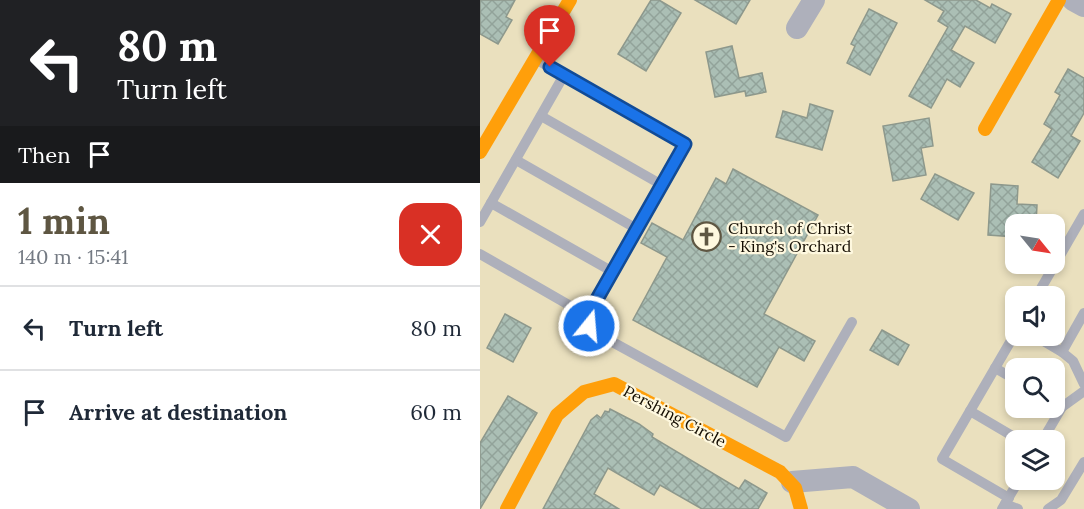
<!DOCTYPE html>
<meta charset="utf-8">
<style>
body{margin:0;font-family:Lora,serif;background:#f2f2f3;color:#1f2937;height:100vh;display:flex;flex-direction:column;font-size:22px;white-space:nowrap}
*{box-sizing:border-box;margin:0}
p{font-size:20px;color:#747a83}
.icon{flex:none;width:33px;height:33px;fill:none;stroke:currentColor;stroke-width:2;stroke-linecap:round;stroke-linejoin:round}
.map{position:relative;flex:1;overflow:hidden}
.details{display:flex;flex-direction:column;background:#fff;width:480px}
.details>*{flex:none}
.banner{background:#202124;color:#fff;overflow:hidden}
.needle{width:39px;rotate:120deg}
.fabs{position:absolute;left:525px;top:214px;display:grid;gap:12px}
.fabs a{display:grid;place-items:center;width:60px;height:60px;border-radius:12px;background:#fff;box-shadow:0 3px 9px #0003;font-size:30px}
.pin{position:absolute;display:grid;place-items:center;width:51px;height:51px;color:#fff;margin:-62px -26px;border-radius:50% 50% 50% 0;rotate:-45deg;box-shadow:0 0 6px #0007}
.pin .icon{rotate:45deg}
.me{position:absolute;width:66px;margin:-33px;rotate:17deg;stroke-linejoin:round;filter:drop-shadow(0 0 4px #0008)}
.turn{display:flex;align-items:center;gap:21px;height:126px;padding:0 18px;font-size:27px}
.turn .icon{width:78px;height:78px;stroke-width:2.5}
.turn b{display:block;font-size:42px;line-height:51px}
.then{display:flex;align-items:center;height:57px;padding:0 18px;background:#0003;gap:12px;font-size:22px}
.round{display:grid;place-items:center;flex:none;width:63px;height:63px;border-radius:18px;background:#f2f2f3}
.overview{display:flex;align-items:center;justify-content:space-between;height:102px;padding:0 18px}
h1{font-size:36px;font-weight:800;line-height:45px;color:#5e5642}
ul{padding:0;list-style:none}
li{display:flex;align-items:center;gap:18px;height:84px;padding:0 18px;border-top:2px solid #e0e1e3}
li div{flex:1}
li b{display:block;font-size:22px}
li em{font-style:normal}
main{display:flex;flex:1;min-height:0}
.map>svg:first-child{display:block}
.building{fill:url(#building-cross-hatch);stroke:#8d988c;stroke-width:1.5}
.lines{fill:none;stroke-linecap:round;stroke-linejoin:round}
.lane{stroke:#aeb0bb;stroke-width:10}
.street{stroke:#aeb0bb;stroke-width:22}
.slow{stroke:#ff9f0a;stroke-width:14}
.route-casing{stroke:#114b97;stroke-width:15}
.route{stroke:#1a73e8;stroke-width:10}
.labels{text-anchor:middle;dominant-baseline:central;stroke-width:4.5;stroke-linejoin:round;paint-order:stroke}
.poi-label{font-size:16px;fill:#130c00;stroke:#fef8df;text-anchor:start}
.street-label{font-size:16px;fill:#130c00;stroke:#fef8df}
</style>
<main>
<section class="details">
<div class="banner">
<div class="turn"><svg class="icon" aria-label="left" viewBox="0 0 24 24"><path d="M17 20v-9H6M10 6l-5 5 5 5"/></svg><div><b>80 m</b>Turn left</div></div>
<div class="then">Then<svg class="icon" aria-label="arrive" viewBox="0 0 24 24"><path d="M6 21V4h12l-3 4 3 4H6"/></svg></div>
</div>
<div class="overview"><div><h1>1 min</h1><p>140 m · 15:41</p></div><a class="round" style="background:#d93025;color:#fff"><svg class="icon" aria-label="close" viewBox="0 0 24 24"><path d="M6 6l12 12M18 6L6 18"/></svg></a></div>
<ul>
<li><svg class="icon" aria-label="left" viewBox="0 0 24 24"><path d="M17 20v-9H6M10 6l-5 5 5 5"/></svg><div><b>Turn left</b></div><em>80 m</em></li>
<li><svg class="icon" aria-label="arrive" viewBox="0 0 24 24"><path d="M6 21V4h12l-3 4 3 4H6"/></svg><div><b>Arrive at destination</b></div><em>60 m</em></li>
</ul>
</section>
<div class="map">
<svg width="604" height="509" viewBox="0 0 604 509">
<defs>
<pattern id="building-cross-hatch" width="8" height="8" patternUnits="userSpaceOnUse" patternTransform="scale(1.5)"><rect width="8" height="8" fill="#abbfb5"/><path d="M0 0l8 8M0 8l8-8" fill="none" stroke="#92a39a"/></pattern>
</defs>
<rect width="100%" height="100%" fill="#eae0be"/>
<!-- building -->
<g class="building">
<polygon points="0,0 35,0 26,17 32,20 18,44 0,34"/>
<polygon points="171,0 179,0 201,13 166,71 138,54"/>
<polygon points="215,0 270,0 256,24"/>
<polygon points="445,0 496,0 510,8 512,4 531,14 515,43 485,26 471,50 494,63 480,87 467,79 451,108 429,96 468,27 458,21 464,11"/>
<polygon points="389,9 417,23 390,75 367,63 375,46 371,44"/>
<polygon points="252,46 259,78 282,73 286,92 266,96 265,91 235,97 226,52"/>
<polygon points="588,69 604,78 604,113 591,136 600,141 578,178 552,162 572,129 564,124 580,95 575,92"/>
<polygon points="330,104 353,111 342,150 296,137 303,111 327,118"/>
<polygon points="449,118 453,146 441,148 446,175 413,181 403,126"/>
<polygon points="253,169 338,215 284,314 335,341 324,361 299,347 277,387 153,320 187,257 161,243 172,223 203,240 236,178 246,184"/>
<polygon points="455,174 494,193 478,220 441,199"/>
<polygon points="511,184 538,186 537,204 557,205 556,225 536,225 536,237 508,235"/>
<polygon points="25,314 51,328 33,362 7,348"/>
<polygon points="402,330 429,345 418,365 390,350"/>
<polygon points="28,396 57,413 0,509 0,443"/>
<polygon points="130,409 159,424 173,434 172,437 259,489 265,480 287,493 278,509 222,509 180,485 174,495 128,468 114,494 139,509 63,509 111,420 117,415 121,418 125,411 129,412"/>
</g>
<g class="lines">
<!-- lane -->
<g class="lane">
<polyline points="61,116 182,185"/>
<polyline points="36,160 157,229"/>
<polyline points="11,203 133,272"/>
<polyline points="0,222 84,75"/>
<polyline points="0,254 108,316 205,144 57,60"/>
<polyline points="556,297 604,214"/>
<polyline points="108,316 109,326 116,333 306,437 372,322"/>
<polyline points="555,336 582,352 604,313"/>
<polyline points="582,352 593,361 604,384"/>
<polyline points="515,368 536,380"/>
<polyline points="582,407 604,391"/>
<polyline points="490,411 541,441"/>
<polyline points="562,441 582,407 574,402"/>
<polyline points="529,498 462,459 536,332"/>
<polyline points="525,504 538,509"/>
<polyline points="522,509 539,480"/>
<polyline points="568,509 581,500 604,462"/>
</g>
<!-- street -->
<g class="street">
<polyline points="593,0 604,6"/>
<polyline points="317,28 334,0"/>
<polyline points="312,482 373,477 429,509"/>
</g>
<!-- slow -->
<g class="slow">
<polyline points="505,129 579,0"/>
<polyline points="0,152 90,0"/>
<polyline points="27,509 77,415 104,392 134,384 300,472 315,488 321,509"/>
</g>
</g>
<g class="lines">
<defs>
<polyline id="route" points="70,67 205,144 108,315 109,326"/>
</defs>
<!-- route casing -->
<use href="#route" class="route-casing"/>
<!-- route -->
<use href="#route" class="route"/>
</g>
<!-- icons -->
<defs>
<symbol id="church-ring" viewBox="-11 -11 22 22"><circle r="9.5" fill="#fef8df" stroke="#5e5642" stroke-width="1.5"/><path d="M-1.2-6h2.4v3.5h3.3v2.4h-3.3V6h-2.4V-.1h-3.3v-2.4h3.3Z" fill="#5e5642"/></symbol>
</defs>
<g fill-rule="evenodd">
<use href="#church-ring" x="210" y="220" width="33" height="33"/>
</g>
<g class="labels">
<!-- poi labels -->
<g class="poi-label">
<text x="248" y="228">Church of Christ<tspan x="248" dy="18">- King's Orchard</tspan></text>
</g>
<!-- street labels -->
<g class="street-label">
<text transform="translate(195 416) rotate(28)">Pershing Circle</text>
</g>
</g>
</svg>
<div class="fabs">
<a><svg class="needle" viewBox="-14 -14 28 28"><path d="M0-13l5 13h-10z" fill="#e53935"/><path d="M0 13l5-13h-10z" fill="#747a83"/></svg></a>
<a><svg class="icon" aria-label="sound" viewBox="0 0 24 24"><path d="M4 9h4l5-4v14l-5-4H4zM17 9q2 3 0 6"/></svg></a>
<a><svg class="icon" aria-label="search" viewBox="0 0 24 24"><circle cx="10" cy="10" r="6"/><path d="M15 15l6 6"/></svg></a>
<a><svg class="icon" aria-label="layers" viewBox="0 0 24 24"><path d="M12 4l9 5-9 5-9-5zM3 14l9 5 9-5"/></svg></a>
</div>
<div class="pin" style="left:70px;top:67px;background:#d93025"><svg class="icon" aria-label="arrive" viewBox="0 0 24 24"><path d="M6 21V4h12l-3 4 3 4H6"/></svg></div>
<svg class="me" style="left:109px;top:326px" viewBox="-20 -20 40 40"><circle r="17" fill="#1a73e8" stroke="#fff" stroke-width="3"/><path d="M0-11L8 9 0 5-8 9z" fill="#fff"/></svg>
</div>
</main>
